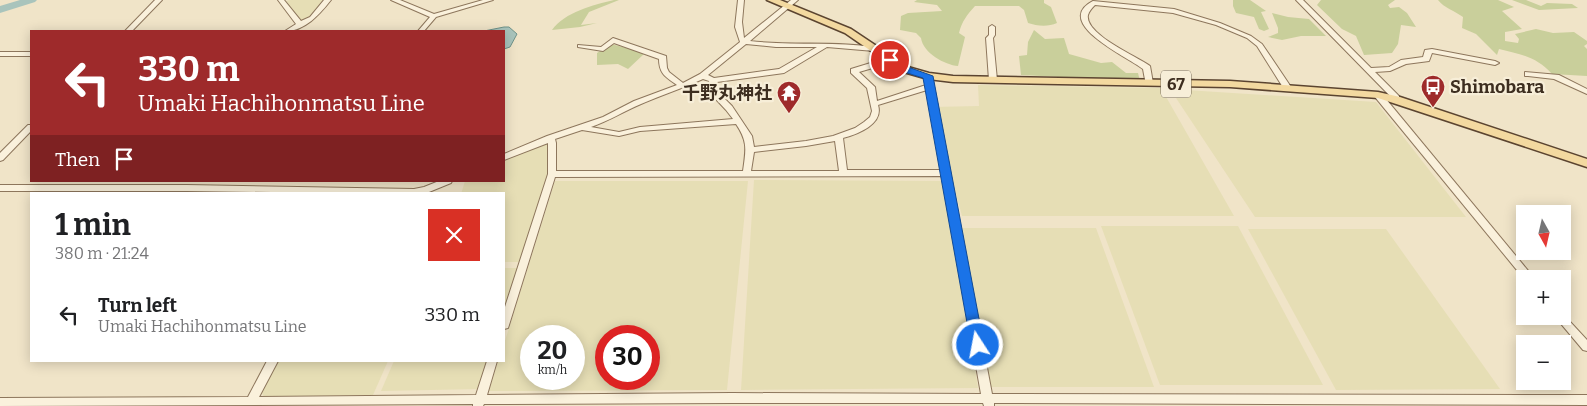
<!DOCTYPE html>
<meta charset="utf-8">
<style>
body{margin:0;font-family:Bitter,"Noto Sans JP",serif;background:#f6f6f6;color:#202124;height:100vh;display:flex;flex-direction:column;font-size:19px;white-space:nowrap}
*{box-sizing:border-box;margin:0}
p{font-size:16px;color:#757577}
.icon{flex:none;width:28px;height:28px;fill:none;stroke:currentColor;stroke-width:2;stroke-linecap:round;stroke-linejoin:round}
.map{position:relative;flex:1;overflow:hidden}
.drawer{position:absolute;left:30px;top:192px;width:475px;height:170px;display:flex;flex-direction:column;background:#fff;border-radius:0px;box-shadow:0 2px 12px #0003}
.drawer>*{flex:none}
.top-card{position:absolute;left:30px;top:30px;width:475px;height:152px;border-radius:0px;box-shadow:0 2px 12px #0003;background:#9e2a2b;color:#fff;overflow:hidden}
.needle{width:32px;rotate:172deg}
.buttons{position:absolute;left:1516px;top:205px;display:grid;gap:10px}
.buttons a{display:grid;place-items:center;width:55px;height:55px;border-radius:0px;background:#fff;box-shadow:0 2px 12px #0003;font-size:25px}
.speed{position:absolute;left:520px;top:325px;display:flex;gap:10px;font-size:25px;font-weight:700;text-align:center}
.speed>*{display:grid;place-content:center;width:65px;height:65px;border-radius:50%;background:#fff;box-shadow:0 2px 12px #0003;line-height:1}
.speed small{font-size:12px;font-weight:400}
.speed .limit{border:8px solid #d22;background:#fff;color:#111}
.pin{position:absolute;display:grid;place-items:center;width:42px;height:42px;color:#fff;margin:-21px;border:2px solid #fff;border-radius:50%;box-shadow:0 1px 5px #0007}
.me{position:absolute;width:55px;margin:-28px;rotate:349deg;stroke-linejoin:round;filter:drop-shadow(0 0 4px #0008)}
.turn{display:flex;align-items:center;gap:18px;height:105px;padding:0 25px;font-size:22px}
.turn .icon{width:65px;height:65px;stroke-width:2.5}
.turn b{display:block;font-size:35px;line-height:42px}
.then{display:flex;align-items:center;height:48px;padding:0 25px;background:#0003;gap:10px;font-size:19px}
.round{display:grid;place-items:center;flex:none;width:52px;height:52px;border-radius:0px;background:#f6f6f6}
.overview{display:flex;align-items:center;justify-content:space-between;height:85px;padding:0 25px}
h1{font-size:30px;font-weight:700;line-height:38px}
ul{padding:0;list-style:none}
li{display:flex;align-items:center;gap:15px;height:75px;padding:0 25px}
li div{flex:1}
li b{display:block;font-size:19px}
li em{font-style:normal}
.map>svg:first-child{display:block}
.farmland{fill:#e6deb5;fill-rule:evenodd}
.green{fill:#c9cf9b}
.water{fill:#a9c4bc;stroke:#6f938a}
.lines{fill:none;stroke-linecap:round;stroke-linejoin:round}
.river{fill:#a9c4bc;fill-rule:evenodd}
.street-casing{stroke:#8d765c;stroke-width:2}
.primary-casing{stroke:#5b4430;stroke-width:3}
.street{fill:#faf1dc;fill-rule:evenodd}
.primary{fill:#f3d9a0;fill-rule:evenodd}
.route{fill:#1a73e8;stroke:#114b97}
.labels{text-anchor:middle;dominant-baseline:central;stroke-width:4.5;stroke-linejoin:round;paint-order:stroke}
.shield{fill:#f7eed8;stroke:#756857;stroke-width:1}
.shield-label{font-size:16px;font-weight:bold;fill:#3d2e20}
.poi-label{font-size:18px;font-weight:bold;fill:#3d2e20;stroke:#f7eed8;text-anchor:start}
</style>
<div class="map">
<svg width="1587" height="406" viewBox="0 0 1587 406">
<rect width="100%" height="100%" fill="#f0e4c8"/>
<!-- farmland -->
<g class="farmland">
<polygon points="290,0 325,0 310,16 304,20 301,20 286,1"/>
<polygon points="978,85 1161,88 1234,216 962,216 932,107 979,106"/>
<polygon points="1170,89 1376,102 1466,217 1255,217"/>
<polygon points="550,138 552,174 524,262 504,262 504,194 461,194 465,181 504,181 504,160"/>
<polygon points="754,180 947,181 978,388 741,390"/>
<path d="M 555,181 L 748,181 L 727,390 L 489,391 L 498,361 L 504,361 L 504,344 ZM 531,336 L 574,336 L 574,379 L 531,379 ZM 606,336 L 649,336 L 649,379 L 606,379 Z"/>
<polygon points="1101,226 1238,226 1323,385 1160,385"/>
<polygon points="958,228 1096,228 1154,387 990,387"/>
<polygon points="1248,229 1386,229 1500,389 1336,390"/>
<polygon points="504,268 521,268 504,320"/>
<polygon points="278,361 388,361 373,395 264,397 261,391"/>
<polygon points="394,361 490,361 480,389 381,391"/>
</g>
<!-- green -->
<g class="green">
<path d="M 614,0 L 619,0 L 589,12 L 581,25 L 597,23 L 580,27 L 552,30 C 565,12 593,5 614,0 Z"/>
<path d="M 917,0 L 1044,0 L 1044,3 L 1051,7 L 1057,23 C 1048,27 1037,26 1028,23 L 1024,10 L 1019,6 L 975,6 C 967,15 962,21 959,33 L 965,37 L 958,66 C 945,65 923,53 921,38 L 916,33 L 900,30 L 901,16 L 908,13 L 942,11 L 937,5 L 914,2 Z"/>
<polygon points="1233,0 1250,0 1266,11 1261,12 1269,29 1264,31 1259,29 1254,17 1236,13 1233,6"/>
<polygon points="1321,0 1395,0 1388,5 1390,8 1399,7 1407,13 1416,27 1401,25 1398,44 1392,53 1364,55 1356,36 1342,29 1317,5"/>
<path d="M 1438,0 L 1498,0 L 1514,7 L 1502,11 L 1522,29 L 1505,32 L 1505,41 L 1518,43 L 1519,39 L 1515,34 L 1536,29 L 1553,33 L 1574,32 L 1587,41 L 1587,44 L 1584,46 L 1587,49 L 1587,76 L 1552,74 C 1537,57 1520,54 1499,49 L 1497,55 L 1476,34 L 1462,28 L 1463,17 C 1455,11 1444,8 1438,0 Z"/>
<polygon points="1512,0 1526,0 1541,6 1547,3 1572,4 1578,8 1539,10"/>
<polygon points="1272,13 1288,17 1309,19 1326,36 1301,36 1282,40 1268,37 1278,33 1278,28"/>
<polygon points="1034,30 1045,39 1064,38 1069,54 1101,63 1112,62 1126,73 1138,73 1140,81 1021,75 1019,56 1027,55 1028,42"/>
<polygon points="611,44 645,53 628,69 618,64 597,65 597,53"/>
</g>
<!-- water -->
<polygon class="water" points="504,27 509,27 517,34 510,47 504,49 504,31 484,31"/>
<g class="lines">
<!-- river -->
<polygon class="river" points="20,0 37,0 35,2 0,13 0,6"/>
<defs>
<g id="street">
<polygon points="155,0 162,0 132,31 125,31"/>
<path d="M 278,0 L 284,0 L 301,21 L 310,17 L 324,0 L 331,0 C 320,14 304,32 285,31 L 296,24 Z"/>
<polygon points="391,0 400,0 434,14 483,0 493,0 436,17 424,31 418,31 430,17"/>
<path d="M 738,0 L 744,0 L 742,22 L 744,38 L 791,0 L 798,0 L 750,41 C 791,46 833,41 874,47 L 878,49 L 874,51 L 827,47 L 784,73 L 717,82 L 719,93 L 732,106 L 752,136 L 754,147 L 806,141 L 833,136 L 855,128 L 864,122 L 870,117 L 872,111 L 867,88 L 851,73 L 851,69 L 887,58 L 893,58 L 893,62 L 859,72 L 875,87 L 877,101 L 926,85 L 924,76 L 928,74 L 932,76 L 992,394 L 1587,395 L 1587,405 L 994,403 L 994,406 L 984,406 L 983,403 L 732,403 L 484,404 L 483,406 L 473,406 L 473,404 L 0,406 L 0,398 L 248,397 L 267,361 L 278,361 L 259,397 L 476,395 L 487,361 L 497,361 L 487,395 L 732,393 L 981,394 L 942,176 L 555,177 L 509,325 L 508,328 L 504,329 L 504,310 L 548,174 L 548,143 L 504,160 L 504,154 L 547,136 L 603,117 L 634,101 L 677,85 C 666,77 659,74 659,59 L 614,43 L 603,51 L 578,47 L 578,45 L 601,47 L 613,38 L 666,56 L 667,68 L 669,72 L 683,83 L 700,74 L 740,42 L 735,27 ZM 746,44 L 776,47 L 817,47 L 779,69 L 714,78 L 708,75 ZM 703,79 L 709,81 L 711,94 L 726,110 L 733,119 L 640,127 L 619,132 L 591,127 C 609,121 624,111 641,104 C 662,95 683,88 703,79 ZM 927,90 L 941,170 L 847,170 L 843,138 C 858,134 884,124 878,105 ZM 736,124 C 748,142 746,149 743,171 L 556,171 L 556,143 L 555,139 L 582,130 L 619,136 L 640,131 ZM 835,141 L 839,171 L 751,171 L 754,152 L 806,146 Z"/>
<polygon points="1296,0 1303,0 1371,68 1389,67 1401,60 1423,57 1425,50 1432,49 1495,61 1499,63 1495,65 1432,53 1429,61 1406,64 1390,71 1375,72 1399,96 1399,101 1393,101 1391,97"/>
<path d="M 1093,1 L 1174,9 L 1220,23 L 1251,36 L 1262,44 L 1291,87 L 1287,89 L 1284,89 L 1257,46 L 1247,38 L 1216,25 L 1173,13 L 1095,5 C 1092,8 1089,11 1088,15 C 1084,34 1136,56 1150,66 L 1153,83 L 1152,85 L 1146,85 L 1143,69 C 1130,58 1051,23 1093,1 Z"/>
<polygon points="992,25 995,27 995,35 993,38 997,80 993,82 989,80 986,38 989,35 989,27"/>
<rect x="0" y="52" width="31" height="4"/>
<polygon points="1525,72 1559,75 1587,89 1587,94 1554,79 1528,76 1525,76"/>
<polygon points="1375,93 1381,93 1535,279 1525,280 1375,97 1374,95"/>
<polygon points="28,125 31,125 31,131 3,160 0,161 0,153"/>
<polygon points="439,181 452,181 451,183 429,192 421,194 187,191 0,191 0,185 187,185 414,189 424,187"/>
<polygon points="1562,313 1587,340 1587,351 1583,350 1557,319 1556,316 1562,316"/>
</g>
<polygon id="primary" points="767,0 780,0 851,29 908,67 929,73 953,76 1230,81 1378,92 1400,97 1587,159 1587,167 1378,98 1230,87 953,82 928,79 900,71 845,33"/>
</defs>
<!-- street casing -->
<use href="#street" class="street-casing"/>
<!-- primary casing -->
<use href="#primary" class="primary-casing"/>
<!-- street -->
<use href="#street" class="street"/>
<!-- primary -->
<use href="#primary" class="primary"/>
</g>
<!-- route -->
<polygon class="route" points="890,57 908,67 933,76 984,345 982,349 978,351 973,349 971,345 923,78 901,71 887,62 886,60"/>
<!-- icons -->
<defs>
<symbol id="bus-pin" viewBox="-11 -11 22 30"><path d="M0 17L-7.5 6A9.5 9.5 0 1 1 7.5 6Z" fill="#9e2a2b" stroke="#f7eed8"/><path d="M-5-6H5V4H4V6H2V4H-2V6H-4V4H-5ZM-3.5-4V0h7V-4ZM-3.5 1.2v1.5H-2V1.2ZM2 1.2v1.5H3.5V1.2Z" fill="#fff"/></symbol>
<symbol id="temple-pin" viewBox="-11 -11 22 30"><path d="M0 17L-7.5 6A9.5 9.5 0 1 1 7.5 6Z" fill="#9e2a2b" stroke="#f7eed8"/><path d="M0-6L5-2H3V0L6.5 2.5H4V6H1.5V3h-3V6H-4V2.5H-6.5L-3 0V-2H-5Z" fill="#fff"/></symbol>
</defs>
<g fill-rule="evenodd">
<use href="#bus-pin" x="1419" y="73" width="28" height="38"/>
<use href="#temple-pin" x="775" y="79" width="28" height="38"/>
</g>
<g class="labels">
<!-- shield labels -->
<rect class="shield" x="1161" y="70.5" width="30" height="27" rx="4"/>
<g class="shield-label">
<text x="1176" y="84">67</text>
</g>
<!-- poi labels -->
<g class="poi-label">
<text x="1450" y="87">Shimobara</text>
<text x="772" y="93" text-anchor="end">千野丸神社</text>
</g>
</g>
</svg>
<div class="buttons">
<a><svg class="needle" viewBox="-14 -14 28 28"><path d="M0-13l5 13h-10z" fill="#e53935"/><path d="M0 13l5-13h-10z" fill="#757577"/></svg></a>
<a>+</a>
<a>−</a>
</div>
<div class="speed"><div>20<small>km/h</small></div><div class="limit">30</div></div>
<div class="pin" style="left:890px;top:60px;background:#d93025"><svg class="icon" aria-label="arrive" viewBox="0 0 24 24"><path d="M6 21V4h12l-3 4 3 4H6"/></svg></div>
<svg class="me" style="left:978px;top:345px" viewBox="-20 -20 40 40"><circle r="17" fill="#1a73e8" stroke="#fff" stroke-width="3"/><path d="M0-11L8 9 0 5-8 9z" fill="#fff"/></svg>
<div class="top-card">
<div class="turn"><svg class="icon" aria-label="left" viewBox="0 0 24 24"><path d="M17 20v-9H6M10 6l-5 5 5 5"/></svg><div><b>330 m</b>Umaki Hachihonmatsu Line</div></div>
<div class="then">Then<svg class="icon" aria-label="arrive" viewBox="0 0 24 24"><path d="M6 21V4h12l-3 4 3 4H6"/></svg></div>
</div>
<section class="drawer">
<div class="overview"><div><h1>1 min</h1><p>380 m · 21:24</p></div><a class="round" style="background:#d93025;color:#fff"><svg class="icon" aria-label="close" viewBox="0 0 24 24"><path d="M6 6l12 12M18 6L6 18"/></svg></a></div>
<ul>
<li><svg class="icon" aria-label="left" viewBox="0 0 24 24"><path d="M17 20v-9H6M10 6l-5 5 5 5"/></svg><div><b>Turn left</b><p>Umaki Hachihonmatsu Line</p></div><em>330 m</em></li>
</ul>
</section>
</div>
